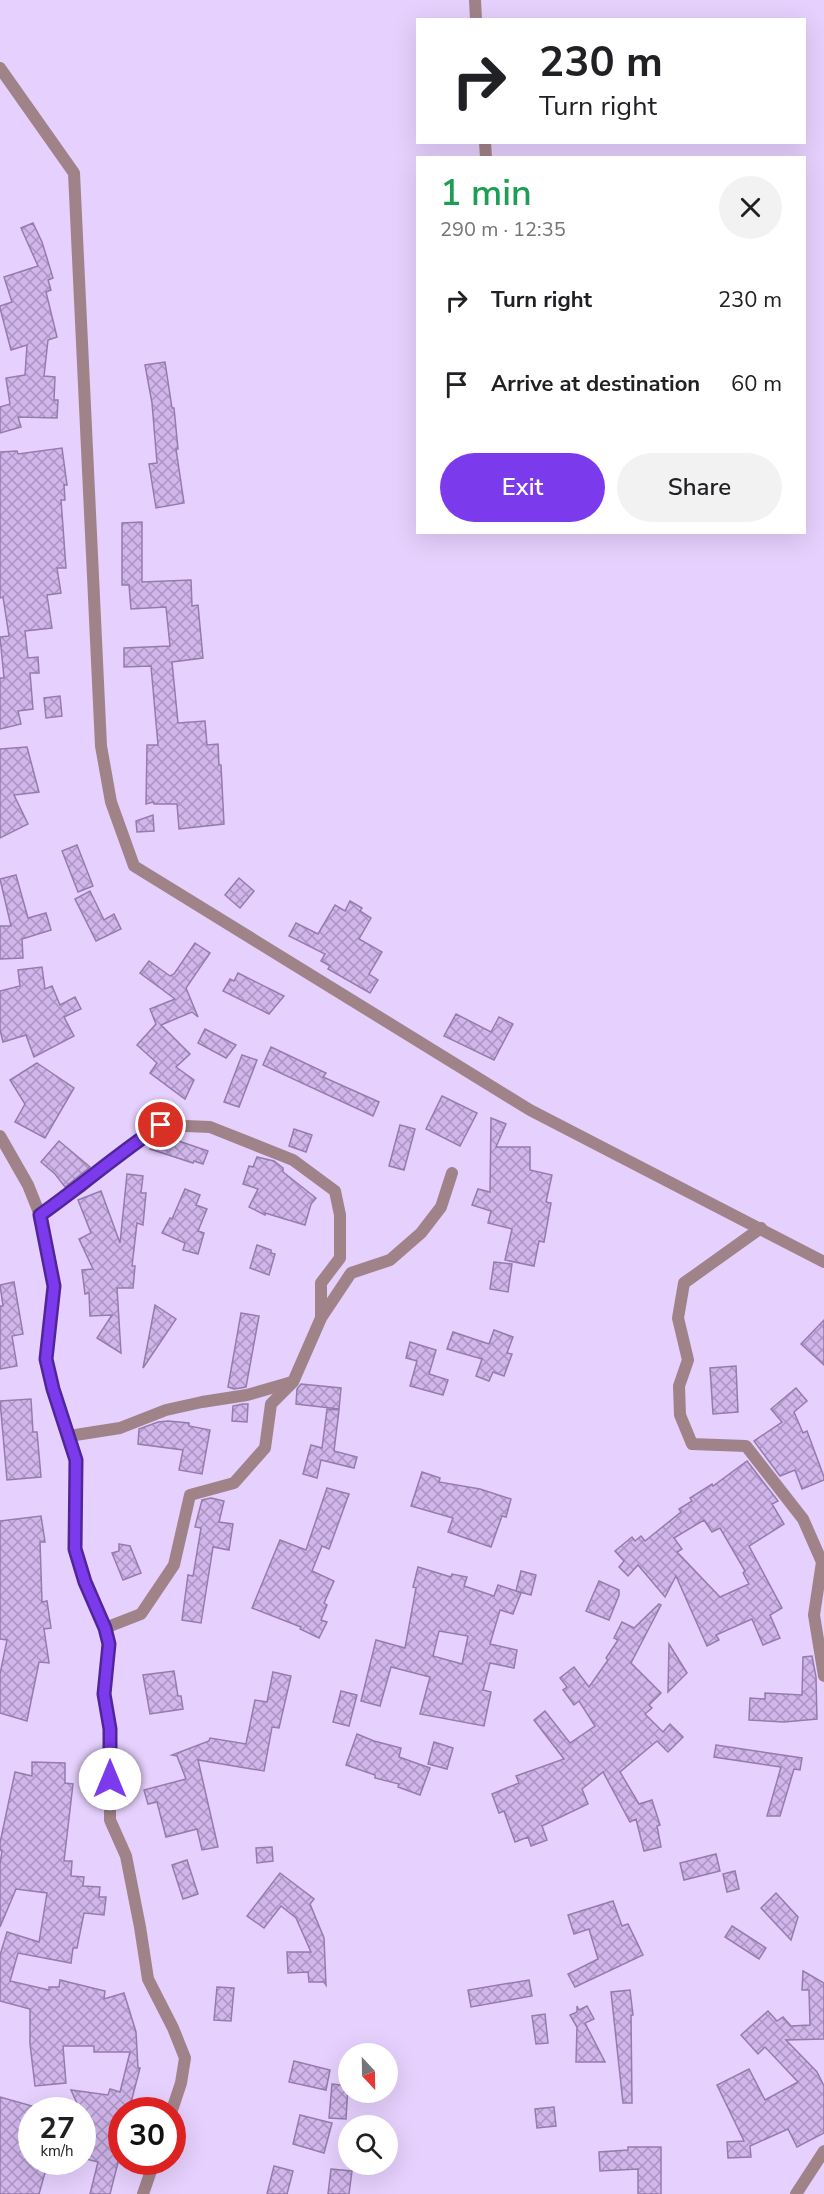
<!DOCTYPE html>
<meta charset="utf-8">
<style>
body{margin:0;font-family:"Nunito Sans",sans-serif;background:#f2f2f2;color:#202124;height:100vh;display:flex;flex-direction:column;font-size:22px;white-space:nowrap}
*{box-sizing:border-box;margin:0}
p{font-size:20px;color:#757577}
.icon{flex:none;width:33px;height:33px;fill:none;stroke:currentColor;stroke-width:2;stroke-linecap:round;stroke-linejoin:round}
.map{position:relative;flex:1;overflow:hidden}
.sheet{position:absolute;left:416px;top:156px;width:390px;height:378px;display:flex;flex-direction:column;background:#fff;border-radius:0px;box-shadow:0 6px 24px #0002}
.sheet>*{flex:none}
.hud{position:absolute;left:416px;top:18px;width:390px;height:126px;border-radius:0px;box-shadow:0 6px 24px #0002;background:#fff;color:#202124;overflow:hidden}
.needle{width:39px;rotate:158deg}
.fabs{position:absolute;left:338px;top:2043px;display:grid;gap:12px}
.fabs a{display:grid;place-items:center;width:60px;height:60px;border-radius:50%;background:#fff;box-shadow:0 6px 24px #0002;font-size:30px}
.speed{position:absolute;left:18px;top:2097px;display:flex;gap:12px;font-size:30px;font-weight:700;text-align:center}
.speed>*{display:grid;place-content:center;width:78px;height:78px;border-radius:50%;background:#fff;box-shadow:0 6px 24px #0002;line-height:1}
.speed small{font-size:15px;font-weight:400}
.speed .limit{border:9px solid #d22;background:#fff;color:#111}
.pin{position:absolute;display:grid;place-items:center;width:51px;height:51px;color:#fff;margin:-26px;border:3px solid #fff;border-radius:50%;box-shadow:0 2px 6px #0007}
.me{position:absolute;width:66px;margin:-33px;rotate:0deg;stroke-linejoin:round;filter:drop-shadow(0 0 4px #0008)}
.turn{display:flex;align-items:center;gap:21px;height:126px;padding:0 24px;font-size:27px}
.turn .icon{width:78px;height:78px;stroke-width:2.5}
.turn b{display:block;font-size:42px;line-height:51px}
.round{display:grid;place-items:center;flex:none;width:63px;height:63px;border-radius:32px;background:#f2f2f2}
.head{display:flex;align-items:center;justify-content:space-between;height:102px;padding:0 24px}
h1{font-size:36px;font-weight:600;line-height:45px;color:#1e9e55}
.cta{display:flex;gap:12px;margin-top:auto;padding:12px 24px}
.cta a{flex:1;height:69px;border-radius:36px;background:#7c3aed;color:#fff;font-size:24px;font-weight:600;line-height:69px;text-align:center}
.cta a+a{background:#f2f2f2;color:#202124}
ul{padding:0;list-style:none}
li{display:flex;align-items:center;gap:18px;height:84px;padding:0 24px}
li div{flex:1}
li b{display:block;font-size:22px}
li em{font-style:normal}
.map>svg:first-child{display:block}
.building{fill:url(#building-cross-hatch);stroke:#957bae;stroke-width:1.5;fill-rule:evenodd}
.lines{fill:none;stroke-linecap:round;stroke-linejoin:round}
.minor{stroke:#a08388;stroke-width:12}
.route-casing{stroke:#51269a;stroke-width:15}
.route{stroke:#7c3aed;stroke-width:10}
</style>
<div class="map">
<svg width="824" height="2194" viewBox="0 0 824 2194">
<defs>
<pattern id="building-cross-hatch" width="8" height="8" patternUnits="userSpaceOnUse" patternTransform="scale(1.5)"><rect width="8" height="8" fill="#d1b6ec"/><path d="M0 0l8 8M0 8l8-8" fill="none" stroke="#ab94c1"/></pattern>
</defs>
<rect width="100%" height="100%" fill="#e6d0fd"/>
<!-- building -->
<g class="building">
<polygon points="33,223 42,242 53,278 48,280 51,290 46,292 57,337 48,340 44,376 55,377 54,400 58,400 57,418 18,417 21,427 0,433 0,407 10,404 6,378 25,375 27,345 11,350 0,308 0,306 12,302 4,277 38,266 21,228"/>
<polygon points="165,362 172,408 174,408 178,449 176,449 184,503 156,508 149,464 157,463 152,403 145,365"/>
<polygon points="62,448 67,485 64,485 65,500 61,500 66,568 57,568 61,593 47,595 52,628 25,631 28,658 38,657 39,673 30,673 33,709 18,711 21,724 0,729 0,678 4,678 0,637 9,636 3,597 0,598 0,452 17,451 18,454"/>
<polygon points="142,522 142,582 191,580 192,606 198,605 203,658 172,662 178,723 205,721 207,745 218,744 219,765 221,765 224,824 179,829 177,804 154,804 153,802 146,804 147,745 158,745 151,666 124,667 124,648 170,646 166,607 131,609 129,585 122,585 122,523"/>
<polygon points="60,696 62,716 46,718 44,698"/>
<polygon points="27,747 39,792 14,795 28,824 0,838 0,749"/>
<polygon points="153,815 154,831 137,832 136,821"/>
<polygon points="77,845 93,886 78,892 62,851"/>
<polygon points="16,875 28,918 46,913 51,930 22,939 23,958 0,959 0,926 11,926 0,879"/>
<polygon points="239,878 254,891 240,908 225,895"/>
<polygon points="90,891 104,920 114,914 121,929 96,941 75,899"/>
<polygon points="350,901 362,908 360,911 371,918 359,939 382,952 369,974 378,980 370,993 328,969 330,966 321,961 325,954 289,936 296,923 318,934 335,905 345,911"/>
<polygon points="195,943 210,953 186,988 198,1017 192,1012 161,1025 190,1054 176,1067 194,1080 185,1099 150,1073 157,1063 137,1045 156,1024 150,1009 175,999 140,973 149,961 170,976 174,974"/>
<polygon points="42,967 45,989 52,986 60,1005 75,997 81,1009 64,1017 74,1036 34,1057 26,1035 3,1042 0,1030 0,991 20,986 18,970"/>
<polygon points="238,973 284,996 269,1014 223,991 230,979 234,981"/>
<polygon points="456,1014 491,1032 499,1017 513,1024 494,1060 444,1036"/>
<polygon points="205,1029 236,1045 226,1058 198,1043"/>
<polygon points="271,1047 326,1073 323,1077 379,1102 373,1116 263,1065"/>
<polygon points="242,1055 257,1060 239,1107 224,1102"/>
<polygon points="37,1063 74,1088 45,1138 15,1122 25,1104 10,1080"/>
<polygon points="442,1096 477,1113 460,1146 426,1129"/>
<polygon points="491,1118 506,1124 496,1147 530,1147 530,1170 552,1175 546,1202 551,1203 544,1242 539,1241 534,1266 505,1260 512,1229 488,1223 491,1211 472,1205 478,1189 490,1192"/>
<polygon points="400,1125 415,1129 404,1170 389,1166"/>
<polygon points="294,1129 312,1135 306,1152 289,1146"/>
<polygon points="161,1135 208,1151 203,1164 194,1161 193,1163 150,1149 153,1140"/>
<polygon points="59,1141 90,1167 65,1187 55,1174 41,1162"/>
<polygon points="257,1157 274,1161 283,1168 283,1172 316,1198 311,1204 305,1225 265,1213 265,1215 249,1207 258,1189 243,1184 249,1166 253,1167"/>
<polygon points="127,1174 143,1176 141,1193 146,1193 143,1225 137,1223 132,1266 135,1266 133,1288 117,1288 121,1353 97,1338 112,1315 90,1316 89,1293 85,1294 82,1270 93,1269 79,1239 91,1233 78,1200 101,1191 120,1243"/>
<polygon points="185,1189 200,1195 196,1205 207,1209 198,1231 204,1233 198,1254 183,1250 185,1243 162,1233 170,1218 172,1219"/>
<polygon points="257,1245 271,1250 271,1253 275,1254 269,1275 250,1268"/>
<polygon points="494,1262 512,1264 508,1292 490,1289"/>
<polygon points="14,1282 23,1334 12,1336 17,1366 0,1369 0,1306 3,1306 0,1285"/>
<polygon points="155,1305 176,1319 143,1368"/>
<polygon points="241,1313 259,1316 246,1387 234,1389 228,1387"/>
<polygon points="824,1320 824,1365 801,1344"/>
<polygon points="494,1330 513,1337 507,1353 512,1354 504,1376 493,1372 489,1381 476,1376 482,1359 447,1349 453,1332 489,1344"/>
<polygon points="410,1342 436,1350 429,1374 448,1380 443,1395 410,1386 417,1361 406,1358"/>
<polygon points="736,1366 738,1412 713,1414 710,1368"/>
<polygon points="301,1384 341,1388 339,1409 296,1404 297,1389"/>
<polygon points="796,1388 807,1401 794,1412 803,1433 807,1431 824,1477 824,1480 802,1489 795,1470 780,1476 754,1441 782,1422 771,1409"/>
<polygon points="31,1399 33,1432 37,1432 41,1477 7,1480 0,1401"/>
<polygon points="243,1404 248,1404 247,1422 232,1421 233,1406"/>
<polygon points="327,1409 339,1410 334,1451 357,1457 354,1468 321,1460 317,1478 303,1474 311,1445 322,1448"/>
<polygon points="168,1421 189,1423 189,1426 210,1430 202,1474 179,1470 183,1450 138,1444 139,1429 158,1422"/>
<path d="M 747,1461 L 778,1501 L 772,1504 L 784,1524 L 749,1546 L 782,1608 L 770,1615 L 780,1638 L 763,1645 L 752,1619 L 716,1635 L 719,1640 L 707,1646 L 676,1576 L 665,1597 L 638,1565 L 628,1576 L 619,1567 L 624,1561 L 615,1551 L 632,1537 L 635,1541 L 641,1536 L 645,1541 L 681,1512 L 679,1509 L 692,1501 L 690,1498 L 712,1484 L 713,1486 ZM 704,1520 L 712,1532 L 720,1528 L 745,1571 L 743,1573 L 749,1584 L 720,1597 L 677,1552 L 682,1549 L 674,1538 Z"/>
<polygon points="422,1472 440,1478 439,1482 480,1489 511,1499 506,1517 502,1516 491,1547 448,1532 453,1518 411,1506"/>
<polygon points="327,1488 349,1494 329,1549 322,1546 312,1571 334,1581 324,1603 327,1605 321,1620 327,1622 319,1638 300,1629 301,1627 252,1608 280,1540 306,1550"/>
<polygon points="211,1498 224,1501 219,1522 233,1524 229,1550 213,1547 201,1623 182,1620 188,1575 193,1576 201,1528 195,1527 202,1500"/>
<polygon points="41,1516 45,1542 40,1542 42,1602 47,1601 51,1628 44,1629 49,1663 39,1662 27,1721 0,1713 0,1674 7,1640 0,1639 0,1521"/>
<polygon points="119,1544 130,1546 141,1573 123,1580 112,1553 119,1551"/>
<path d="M 418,1567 L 451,1577 L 452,1574 L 467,1577 L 464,1586 L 494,1596 L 498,1585 L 516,1591 L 521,1571 L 536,1575 L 531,1595 L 516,1591 L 521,1593 L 513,1614 L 500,1610 L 490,1644 L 517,1650 L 514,1668 L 490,1663 L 483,1690 L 491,1692 L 484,1726 L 420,1714 L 430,1677 L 391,1667 L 380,1706 L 361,1701 L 376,1640 L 405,1648 L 416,1588 L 413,1587 ZM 439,1631 L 468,1636 L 462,1664 L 433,1656 Z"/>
<polygon points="599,1581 619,1590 619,1595 609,1620 586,1611"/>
<polygon points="659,1604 661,1605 631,1663 661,1693 649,1705 652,1708 645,1714 663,1732 670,1724 683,1737 668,1752 657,1741 620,1772 639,1804 652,1800 660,1825 657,1826 661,1847 644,1851 636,1819 630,1822 603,1772 582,1789 588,1804 542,1826 547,1840 531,1846 528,1837 515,1842 504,1811 499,1813 492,1794 519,1783 516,1776 564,1759 534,1720 545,1711 570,1743 595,1726 579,1701 574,1705 563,1690 567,1687 560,1678 574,1667 589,1687 608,1660 606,1658 618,1640 614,1638 622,1622 634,1628"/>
<polygon points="669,1644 687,1673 668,1692"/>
<polygon points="812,1656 816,1677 817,1719 784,1722 749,1720 750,1698 765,1699 765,1693 802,1695 803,1657"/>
<polygon points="174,1671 178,1696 181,1696 183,1709 150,1714 143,1675"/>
<polygon points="273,1672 291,1676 279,1728 272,1727 264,1771 198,1760 218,1847 202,1850 197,1829 166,1837 157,1802 148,1804 144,1790 186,1779 177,1756 172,1755 209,1741 210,1738 246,1744 255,1700 267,1702"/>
<polygon points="341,1691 357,1695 349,1726 333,1722"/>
<polygon points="357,1734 374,1741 401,1748 399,1757 430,1768 420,1795 398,1787 399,1784 375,1778 375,1775 346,1765"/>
<polygon points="434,1742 453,1748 447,1769 428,1764"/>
<polygon points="716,1745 802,1758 800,1770 794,1769 780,1816 767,1816 781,1767 714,1757"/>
<polygon points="32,1762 65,1763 65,1783 73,1784 64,1861 72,1861 71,1876 84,1877 83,1886 100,1887 99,1897 106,1897 104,1915 84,1913 77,1948 73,1948 71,1963 18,1953 10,1981 49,1990 49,1987 59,1987 60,1980 105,1991 104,1999 124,1993 136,2032 138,2068 140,2068 129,2110 122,2110 122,2147 110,2194 90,2194 98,2162 82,2158 82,2121 84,2121 82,2110 80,2110 71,2090 108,2095 110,2089 120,2092 130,2052 94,2052 94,2046 63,2046 66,2083 35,2086 30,2044 30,2009 0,2001 0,1955 7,1932 39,1942 47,1893 16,1889 0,1927 0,1864 2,1851 0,1850 0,1843 15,1772 32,1776"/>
<polygon points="272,1847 273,1861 257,1863 256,1848"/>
<polygon points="716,1854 720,1871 684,1880 680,1863"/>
<polygon points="187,1860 198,1894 183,1899 172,1865"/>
<polygon points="735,1871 739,1889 727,1892 723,1874"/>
<polygon points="280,1873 314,1899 310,1904 324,1938 326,1985 324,1982 309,1982 308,1972 288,1973 287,1952 311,1952 296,1918 281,1906 264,1928 247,1916"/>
<polygon points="776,1893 798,1917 791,1940 761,1908"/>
<polygon points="613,1901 622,1926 628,1924 643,1955 575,1987 568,1974 598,1959 589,1929 574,1934 568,1915"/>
<polygon points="732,1926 766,1948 759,1959 725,1937"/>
<polygon points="803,1971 824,1983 824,2039 786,2040 817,2072 824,2086 824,2133 797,2147 788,2129 750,2146 751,2157 728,2158 727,2142 744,2141 717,2085 749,2069 765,2100 798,2082 765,2047 758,2054 741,2035 768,2011 777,2021 783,2017 791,2026 810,2025 809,1990 802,1990"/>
<polygon points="529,1980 532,1996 471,2007 468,1990"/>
<polygon points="217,1987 234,1988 231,2021 214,2020"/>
<polygon points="630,1990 633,2015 631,2015 632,2103 623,2103 611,1992"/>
<polygon points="577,2006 579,2010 587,2006 594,2019 585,2023 605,2062 576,2062 577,2027 570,2015 577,2012"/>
<polygon points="545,2014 548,2043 536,2044 532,2016"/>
<polygon points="294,2061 330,2070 326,2090 289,2082"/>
<polygon points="332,2084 348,2086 346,2119 329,2118"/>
<polygon points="0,2097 32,2106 32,2127 24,2154 32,2156 32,2162 48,2162 39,2194 0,2194"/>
<polygon points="554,2107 556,2126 537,2128 535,2109"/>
<polygon points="300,2115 332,2123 324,2153 293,2144"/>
<polygon points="628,2147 661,2147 661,2194 638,2194 638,2169 600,2171 599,2152 628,2150"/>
<polygon points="274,2166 293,2171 287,2194 267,2194"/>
<polygon points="331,2169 352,2171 349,2194 328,2194"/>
</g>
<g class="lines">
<!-- minor -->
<g class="minor">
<polyline points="475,0 476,20"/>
<polyline points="0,68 74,173 101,746 111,802 134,866 530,1110 824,1262"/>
<polyline points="485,142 486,158"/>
<polyline points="0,1136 28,1185 40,1215 50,1260 54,1286 46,1359 53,1389 76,1460 75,1549 85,1582 105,1628 109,1644 104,1694 110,1729 110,1820 126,1856 140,1927 148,1979 173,2028 185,2058 181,2083 172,2110"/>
<polyline points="40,1215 82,1186 124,1150 161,1125 210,1127 293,1160 335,1191 340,1215 340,1258 321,1283 321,1316"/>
<polyline points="761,1228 684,1283 678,1318 688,1360 679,1386 680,1415 692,1444 746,1446 803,1519 822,1562 814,1615 824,1676"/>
<polyline points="69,1436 120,1428 166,1410 202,1402 247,1395 292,1382"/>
<polyline points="105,1628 141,1614 174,1565 190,1495 234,1483 265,1448 271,1404 293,1382 321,1318 351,1273 390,1260 421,1233 441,1207 452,1173"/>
<polyline points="143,2194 154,2162"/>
<polyline points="796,2194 824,2151"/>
</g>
</g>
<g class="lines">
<defs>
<path id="route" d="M 110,1779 L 110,1729 L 104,1694 L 109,1644 L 105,1628 L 85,1582 L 75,1549 L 76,1460 L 53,1389 L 46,1359 L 54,1286 L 40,1215 C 81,1186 119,1153 161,1125"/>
</defs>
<!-- route casing -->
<use href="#route" class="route-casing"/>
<!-- route -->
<use href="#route" class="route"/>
</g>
</svg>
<div class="fabs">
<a><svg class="needle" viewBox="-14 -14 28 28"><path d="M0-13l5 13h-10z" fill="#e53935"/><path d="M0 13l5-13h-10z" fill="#757577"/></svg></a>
<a><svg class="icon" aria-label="search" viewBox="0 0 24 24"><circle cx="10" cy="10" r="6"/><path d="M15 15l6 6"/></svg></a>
</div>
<div class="speed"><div>27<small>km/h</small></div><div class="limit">30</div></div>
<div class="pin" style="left:161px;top:1125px;background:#d93025"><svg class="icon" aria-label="arrive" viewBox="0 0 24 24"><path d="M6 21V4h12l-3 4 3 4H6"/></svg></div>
<svg class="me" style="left:110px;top:1779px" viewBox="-20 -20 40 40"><circle r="19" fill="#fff"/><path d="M0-13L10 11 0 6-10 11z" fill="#7c3aed"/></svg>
<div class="hud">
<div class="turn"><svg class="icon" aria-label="right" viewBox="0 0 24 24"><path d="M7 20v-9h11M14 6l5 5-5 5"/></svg><div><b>230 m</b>Turn right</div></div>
</div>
<section class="sheet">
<div class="head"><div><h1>1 min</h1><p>290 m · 12:35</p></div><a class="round"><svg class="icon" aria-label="close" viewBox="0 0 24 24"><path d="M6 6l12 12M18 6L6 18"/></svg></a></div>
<ul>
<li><svg class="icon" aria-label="right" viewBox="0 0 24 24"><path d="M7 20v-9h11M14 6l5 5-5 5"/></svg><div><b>Turn right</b></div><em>230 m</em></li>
<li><svg class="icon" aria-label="arrive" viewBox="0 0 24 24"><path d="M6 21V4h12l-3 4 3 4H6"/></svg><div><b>Arrive at destination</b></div><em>60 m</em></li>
</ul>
<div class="cta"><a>Exit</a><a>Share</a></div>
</section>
</div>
